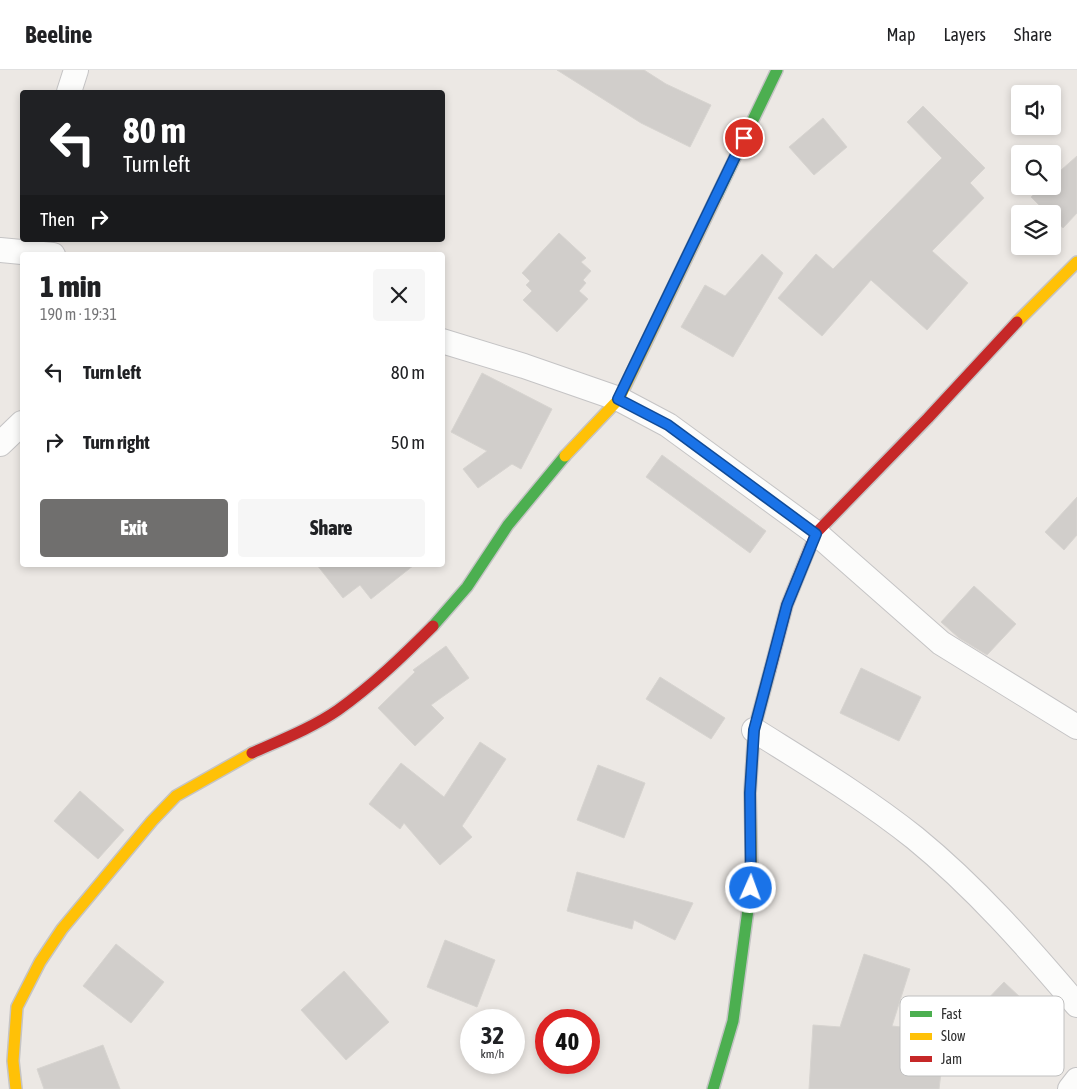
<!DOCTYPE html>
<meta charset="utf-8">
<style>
body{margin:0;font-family:"Asap Condensed",sans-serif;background:#f6f6f6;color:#202124;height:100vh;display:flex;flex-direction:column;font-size:19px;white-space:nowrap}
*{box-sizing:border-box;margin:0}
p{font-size:16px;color:#757577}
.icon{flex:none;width:28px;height:28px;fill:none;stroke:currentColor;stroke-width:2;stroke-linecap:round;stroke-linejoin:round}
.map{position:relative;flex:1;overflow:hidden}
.drawer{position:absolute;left:20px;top:182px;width:425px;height:315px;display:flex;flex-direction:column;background:#fff;border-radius:5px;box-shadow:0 2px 8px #0003}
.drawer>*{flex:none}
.banner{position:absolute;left:20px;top:20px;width:425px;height:152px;border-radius:5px;box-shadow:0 2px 8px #0003;background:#202124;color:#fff;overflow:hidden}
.tools{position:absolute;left:1011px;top:15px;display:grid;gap:10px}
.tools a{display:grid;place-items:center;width:50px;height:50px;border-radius:5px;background:#fff;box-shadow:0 2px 8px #0003;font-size:25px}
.speed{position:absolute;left:460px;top:939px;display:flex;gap:10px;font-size:25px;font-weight:700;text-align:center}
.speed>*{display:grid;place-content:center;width:65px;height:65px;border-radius:50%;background:#fff;box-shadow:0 2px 8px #0003;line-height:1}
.speed small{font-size:12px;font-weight:400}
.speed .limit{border:8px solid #d22;background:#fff;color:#111}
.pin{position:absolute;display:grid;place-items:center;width:42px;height:42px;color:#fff;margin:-21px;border:2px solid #fff;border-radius:50%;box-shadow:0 1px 5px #0007}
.me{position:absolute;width:55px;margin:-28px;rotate:2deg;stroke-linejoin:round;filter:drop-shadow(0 0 4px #0008)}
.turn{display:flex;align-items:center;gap:18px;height:105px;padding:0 20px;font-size:22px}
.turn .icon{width:65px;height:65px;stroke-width:2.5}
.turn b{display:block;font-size:35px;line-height:42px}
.then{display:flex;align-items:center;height:48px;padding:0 20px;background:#0003;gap:10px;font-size:19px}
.round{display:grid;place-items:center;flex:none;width:52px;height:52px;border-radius:5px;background:#f6f6f6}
.headline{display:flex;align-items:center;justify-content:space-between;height:85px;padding:0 20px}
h1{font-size:30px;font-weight:800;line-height:38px}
.primary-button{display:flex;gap:10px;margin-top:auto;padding:10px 20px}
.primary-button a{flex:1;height:58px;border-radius:5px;background:#706f6e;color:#fff;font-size:20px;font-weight:800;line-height:58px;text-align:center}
.primary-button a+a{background:#f6f6f6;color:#202124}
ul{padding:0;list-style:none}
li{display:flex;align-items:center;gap:15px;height:70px;padding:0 20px}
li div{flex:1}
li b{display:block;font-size:19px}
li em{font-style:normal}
header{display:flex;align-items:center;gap:30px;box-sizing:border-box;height:70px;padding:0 25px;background:#fff;border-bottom:1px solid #e0e0e0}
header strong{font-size:24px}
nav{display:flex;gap:28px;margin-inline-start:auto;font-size:18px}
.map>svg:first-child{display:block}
.building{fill:#d1cecb;stroke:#d7d4d0}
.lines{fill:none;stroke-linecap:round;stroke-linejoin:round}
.street-casing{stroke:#c5c4c5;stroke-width:26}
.fast-casing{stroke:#c5c4c5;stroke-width:14}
.slow-casing{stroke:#c5c4c5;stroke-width:14}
.jam-casing{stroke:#c5c4c5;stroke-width:14}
.street{stroke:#fcfcfb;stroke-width:24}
.fast{stroke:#4caf50;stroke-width:11}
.slow{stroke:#ffc107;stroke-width:11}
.jam{stroke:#c62828;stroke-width:11}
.route-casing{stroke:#114b97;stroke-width:12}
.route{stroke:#1a73e8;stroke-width:9}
.key{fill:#fff;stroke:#c0c0c0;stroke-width:1}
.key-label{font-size:14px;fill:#2e2e2e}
</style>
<header>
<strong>Beeline</strong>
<nav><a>Map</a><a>Layers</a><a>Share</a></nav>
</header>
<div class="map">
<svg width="1077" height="1019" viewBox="0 0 1077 1019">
<rect width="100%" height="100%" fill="#ece8e4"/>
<!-- building -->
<g class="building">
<polygon points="557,0 644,0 666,14 711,35 690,77 641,53"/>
<polygon points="923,36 985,98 970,113 984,128 932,181 968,213 927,260 871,210 822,266 778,228 816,184 833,199 942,88 907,52"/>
<polygon points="823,48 847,77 814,105 789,77"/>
<polygon points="1077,86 1077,143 1063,158 1052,148 1052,144 1048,144 1031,127 1042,116 1052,116 1052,108"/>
<polygon points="559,163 586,188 581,192 591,201 583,210 586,213 579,221 588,229 557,262 523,230 532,221 526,215 530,211 522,203"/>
<polygon points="762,184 783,203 733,287 681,257 705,215 725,226"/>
<polygon points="482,303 552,339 521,399 512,394 478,418 463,399 487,381 451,362"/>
<polygon points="662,385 766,461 750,483 646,407"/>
<polygon points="1077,427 1077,465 1064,480 1045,462"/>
<polygon points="317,495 414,495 371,529 360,515 343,528"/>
<polygon points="974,516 1016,554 987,585 959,568 941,552"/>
<polygon points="446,576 469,608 431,635 444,648 415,676 378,638 415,602 413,600"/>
<polygon points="861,598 921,627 899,671 840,643"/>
<polygon points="660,607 725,648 711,669 646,629"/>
<polygon points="480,672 506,689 462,756 472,767 440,795 404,753 400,759 369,734 401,693 444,727"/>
<polygon points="598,695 645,713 624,768 577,750"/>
<polygon points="80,721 124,760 98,789 54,751"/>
<polygon points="577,802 610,811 693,833 675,870 634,850 632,859 567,841"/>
<polygon points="445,870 495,890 477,937 427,917"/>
<polygon points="116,874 164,912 131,953 83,916"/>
<polygon points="864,884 910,899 892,956 946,962 939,1019 809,1019 813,955 840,957"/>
<polygon points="344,901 389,952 346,990 301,940"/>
<polygon points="1004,912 1022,929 1001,950 983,934"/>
<polygon points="103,975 120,1019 44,1019 37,999"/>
</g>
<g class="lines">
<defs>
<g id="street">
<polyline points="69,22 76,0"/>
<polyline points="0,180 53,185"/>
<polyline points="442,271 524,296 619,329 668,355 816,463 941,573 1077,657"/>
<polyline points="0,374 22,353"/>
<path d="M 754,660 C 808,694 865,728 915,768 C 975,817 1027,876 1077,935"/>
<polyline points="1070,1019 1077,1010"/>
</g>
<g id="fast">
<polyline points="717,125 777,0"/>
<polyline points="433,556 467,517 508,455 565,386"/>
<polyline points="713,1019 733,951 752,810"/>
</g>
<g id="slow">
<polyline points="1017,252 1077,192"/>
<polyline points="565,386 619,329 717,125"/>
<polyline points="752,810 750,723 754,660 770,600"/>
<polyline points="16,1019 13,991 17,937 40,892 62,859 152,751 176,726 252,683"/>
</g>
<g id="jam">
<polyline points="770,600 787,535 816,463 928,348 1017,252"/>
<path d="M 252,683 C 281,670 312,658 338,640 C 373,615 403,586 433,556"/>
</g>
</defs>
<!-- street casing -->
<use href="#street" class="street-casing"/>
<!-- fast casing -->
<use href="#fast" class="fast-casing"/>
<!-- slow casing -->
<use href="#slow" class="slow-casing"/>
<!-- jam casing -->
<use href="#jam" class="jam-casing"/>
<!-- street -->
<use href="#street" class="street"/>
<!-- fast -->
<use href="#fast" class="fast"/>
<!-- slow -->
<use href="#slow" class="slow"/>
<!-- jam -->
<use href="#jam" class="jam"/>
</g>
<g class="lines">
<defs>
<polyline id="route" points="744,68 618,329 668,355 816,464 787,535 754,660 750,723 751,818"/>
</defs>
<!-- route casing -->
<use href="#route" class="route-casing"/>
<!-- route -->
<use href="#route" class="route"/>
</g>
<!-- legend -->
<rect x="900" y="926" width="164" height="80" rx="8" class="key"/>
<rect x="910" y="941" width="22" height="6" fill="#4caf50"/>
<rect x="910" y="963" width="22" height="7" fill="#ffc107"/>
<rect x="910" y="986" width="22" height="6" fill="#c62828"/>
<g class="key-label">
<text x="941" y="949">Fast</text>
<text x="941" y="971">Slow</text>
<text x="941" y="994">Jam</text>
</g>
</svg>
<div class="tools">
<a><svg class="icon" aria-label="sound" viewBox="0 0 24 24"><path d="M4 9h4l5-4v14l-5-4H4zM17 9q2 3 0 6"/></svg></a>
<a><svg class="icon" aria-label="search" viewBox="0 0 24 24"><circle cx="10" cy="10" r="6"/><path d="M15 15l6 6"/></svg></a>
<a><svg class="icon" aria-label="layers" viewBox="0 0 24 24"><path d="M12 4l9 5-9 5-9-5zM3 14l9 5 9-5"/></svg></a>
</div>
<div class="speed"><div>32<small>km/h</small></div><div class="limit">40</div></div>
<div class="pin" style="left:744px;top:68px;background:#d93025"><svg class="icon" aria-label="arrive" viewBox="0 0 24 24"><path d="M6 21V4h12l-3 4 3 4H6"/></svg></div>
<svg class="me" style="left:751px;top:818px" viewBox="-20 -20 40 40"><circle r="17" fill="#1a73e8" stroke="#fff" stroke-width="3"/><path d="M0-11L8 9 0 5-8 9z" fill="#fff"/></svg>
<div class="banner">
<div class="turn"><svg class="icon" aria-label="left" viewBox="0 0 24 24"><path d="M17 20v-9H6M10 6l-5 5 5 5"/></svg><div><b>80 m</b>Turn left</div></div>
<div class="then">Then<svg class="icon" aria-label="right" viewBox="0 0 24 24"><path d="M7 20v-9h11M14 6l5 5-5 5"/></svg></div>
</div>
<section class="drawer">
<div class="headline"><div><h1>1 min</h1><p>190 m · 19:31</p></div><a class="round"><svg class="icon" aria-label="close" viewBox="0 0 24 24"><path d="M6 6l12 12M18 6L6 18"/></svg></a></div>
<ul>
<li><svg class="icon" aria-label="left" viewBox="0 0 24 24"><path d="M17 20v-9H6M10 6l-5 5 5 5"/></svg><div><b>Turn left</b></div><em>80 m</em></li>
<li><svg class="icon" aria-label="right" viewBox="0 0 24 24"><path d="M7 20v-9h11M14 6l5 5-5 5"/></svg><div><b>Turn right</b></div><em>50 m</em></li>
</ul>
<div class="primary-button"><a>Exit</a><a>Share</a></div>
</section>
</div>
